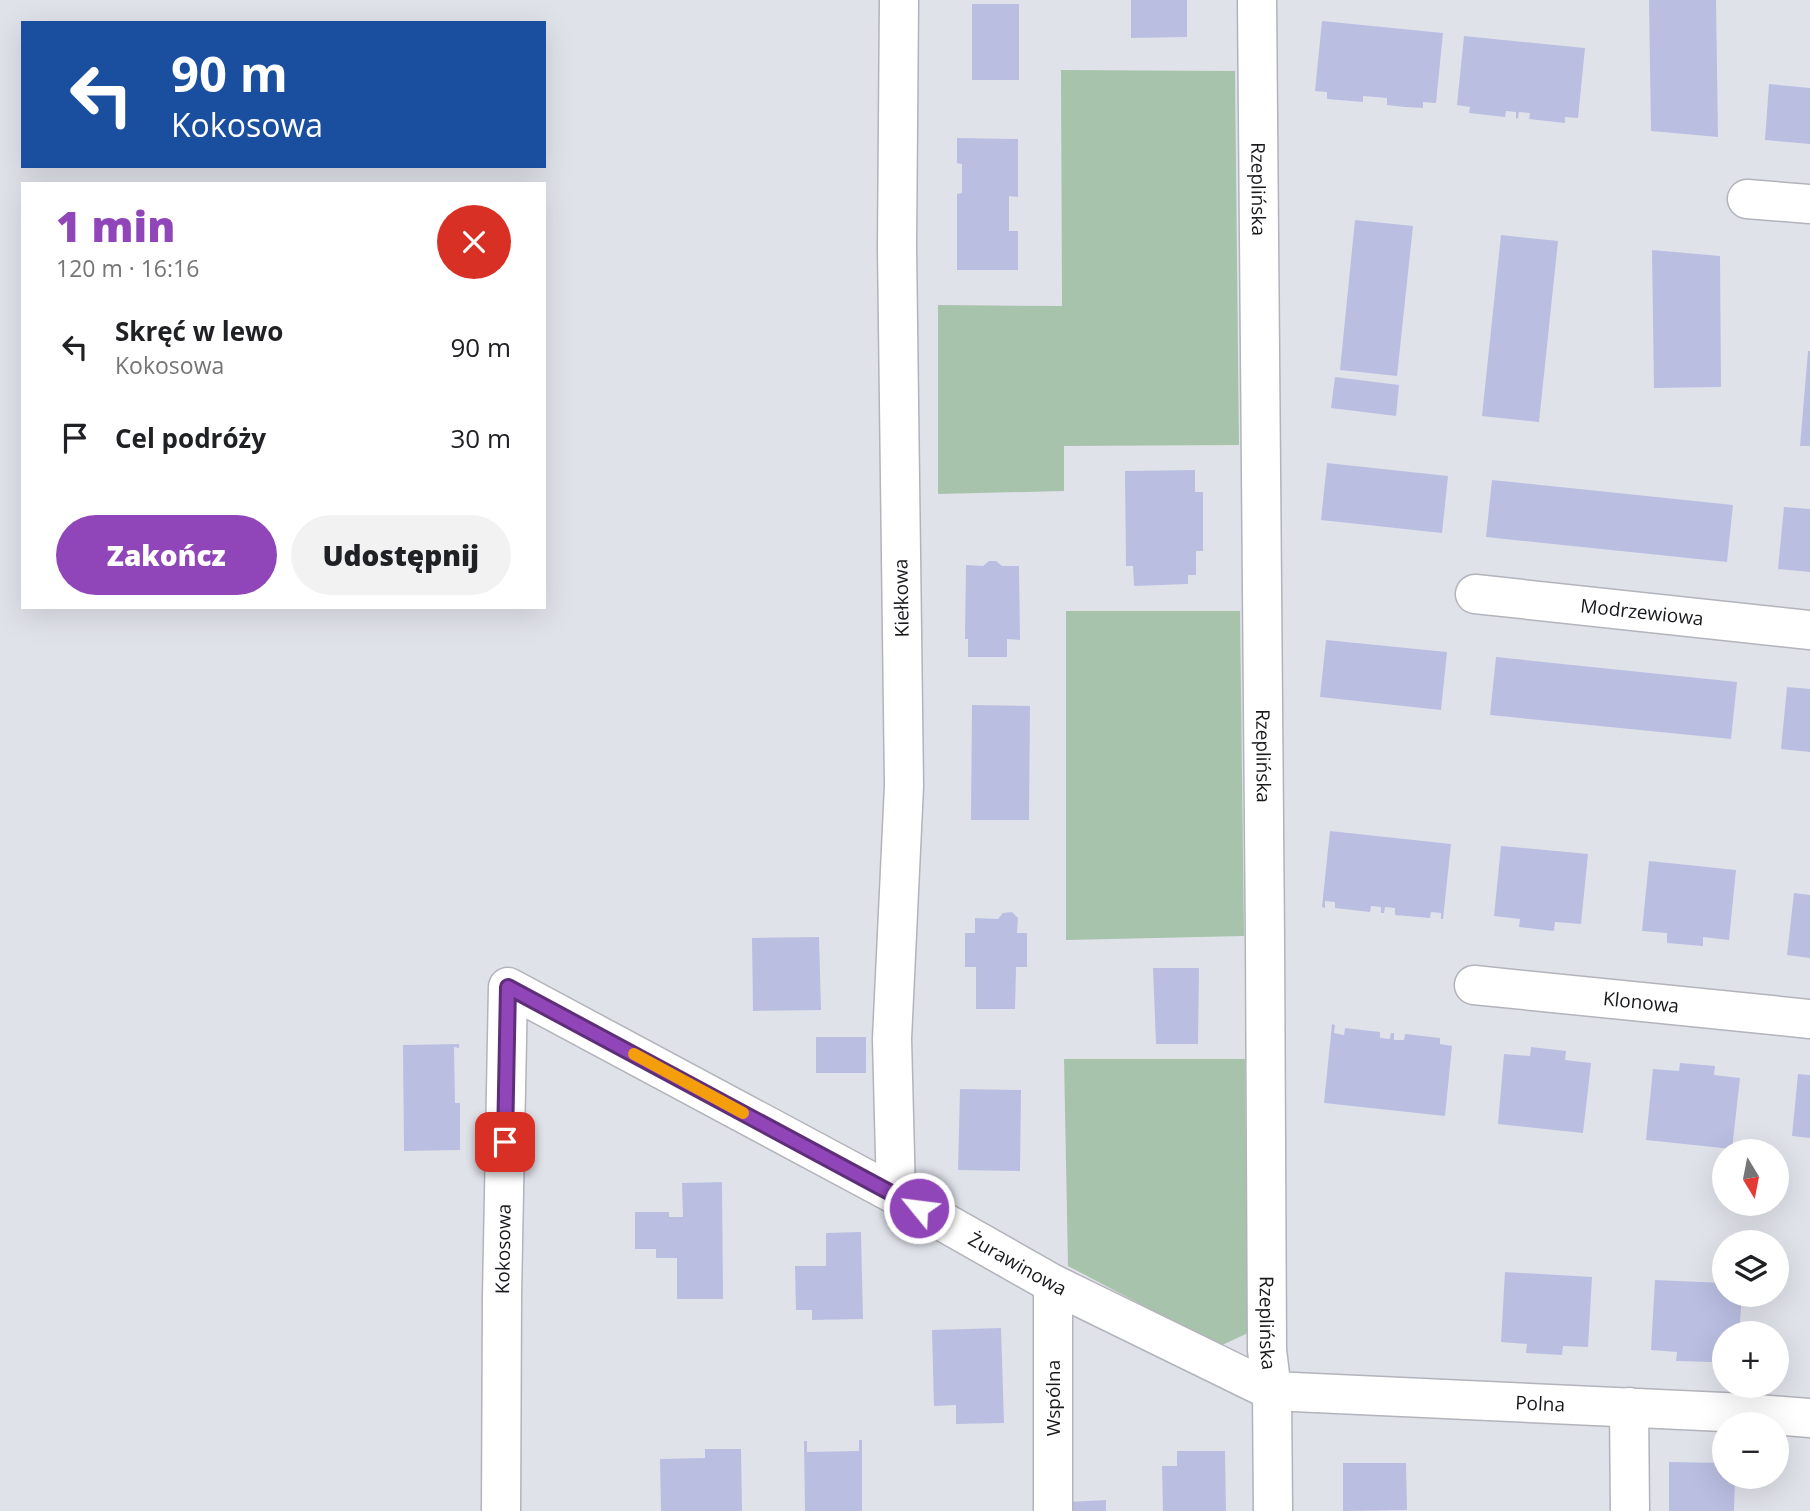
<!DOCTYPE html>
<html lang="pl">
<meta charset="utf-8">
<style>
body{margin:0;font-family:"Open Sans",sans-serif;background:#f2f2f2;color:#202124;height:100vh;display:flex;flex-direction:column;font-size:26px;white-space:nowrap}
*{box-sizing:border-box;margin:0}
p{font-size:23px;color:#757577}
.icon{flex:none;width:38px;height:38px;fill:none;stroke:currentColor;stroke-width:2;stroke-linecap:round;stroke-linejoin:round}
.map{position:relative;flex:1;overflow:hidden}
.drawer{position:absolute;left:21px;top:182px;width:525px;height:427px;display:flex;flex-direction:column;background:#fff;border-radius:0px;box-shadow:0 7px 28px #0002}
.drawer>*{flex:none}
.banner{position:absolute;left:21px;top:21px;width:525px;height:147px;border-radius:0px;box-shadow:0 7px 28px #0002;background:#1a4fa0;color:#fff;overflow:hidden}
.needle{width:46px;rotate:170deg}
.tools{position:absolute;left:1712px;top:1139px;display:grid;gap:14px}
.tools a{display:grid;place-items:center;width:77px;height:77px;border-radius:50%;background:#fff;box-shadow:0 7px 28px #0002;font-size:35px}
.pin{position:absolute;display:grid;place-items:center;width:60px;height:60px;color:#fff;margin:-30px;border-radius:14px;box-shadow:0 4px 10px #0006}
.me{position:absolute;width:77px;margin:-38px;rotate:299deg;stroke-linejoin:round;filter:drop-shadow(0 0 5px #0008)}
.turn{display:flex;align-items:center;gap:24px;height:147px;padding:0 35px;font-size:32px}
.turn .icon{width:91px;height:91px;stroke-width:2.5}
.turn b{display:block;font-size:49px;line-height:60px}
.round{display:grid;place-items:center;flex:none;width:74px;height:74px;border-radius:37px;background:#f2f2f2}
.overview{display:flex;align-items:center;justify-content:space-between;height:119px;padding:0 35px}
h1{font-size:42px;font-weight:800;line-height:52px;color:#9046b8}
.primary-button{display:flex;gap:14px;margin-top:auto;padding:14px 35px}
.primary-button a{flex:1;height:80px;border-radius:42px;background:#9046b8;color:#fff;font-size:28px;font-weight:800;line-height:80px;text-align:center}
.primary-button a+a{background:#f2f2f2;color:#202124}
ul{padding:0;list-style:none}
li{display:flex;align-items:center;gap:21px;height:91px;padding:0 35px}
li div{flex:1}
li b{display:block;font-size:26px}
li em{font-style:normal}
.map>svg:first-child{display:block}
.green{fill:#a8c3ac}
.building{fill:#babfe2}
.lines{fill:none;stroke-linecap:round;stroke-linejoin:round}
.minor-casing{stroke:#b2b3bb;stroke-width:41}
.minor{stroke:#fff;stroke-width:38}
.route-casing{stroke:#5e2e78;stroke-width:18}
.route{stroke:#9046b8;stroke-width:12}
.slow{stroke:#f59e0b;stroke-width:12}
.labels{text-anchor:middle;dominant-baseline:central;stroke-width:5;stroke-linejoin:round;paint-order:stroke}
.street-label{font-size:19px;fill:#18191c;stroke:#fff}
</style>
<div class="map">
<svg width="1810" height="1511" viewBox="0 0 1810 1511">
<rect width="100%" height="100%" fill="#e0e2ea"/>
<!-- green -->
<g class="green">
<polygon points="1061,70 1235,71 1239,445 1064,446 1064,491 938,494 938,305 1062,306"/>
<polygon points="1066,611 1240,611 1244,936 1066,940"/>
<polygon points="1064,1059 1245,1059 1248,1333 1220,1346 1068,1266"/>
</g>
<!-- building -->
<g class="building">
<polygon points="1131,0 1187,0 1187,37 1131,38"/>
<polygon points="1649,0 1716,0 1718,137 1651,131"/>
<rect x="972" y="4" width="47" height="76"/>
<polygon points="1322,21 1443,33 1436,103 1423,102 1423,108 1405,107 1387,105 1387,98 1363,96 1363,102 1327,99 1327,92 1315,91"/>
<polygon points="1464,36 1585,48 1578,118 1565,117 1565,123 1529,119 1530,113 1519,112 1518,118 1516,119 1516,112 1506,111 1505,117 1469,113 1470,107 1457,105"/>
<polygon points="1769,84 1810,88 1810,144 1765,140"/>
<polygon points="957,138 1018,139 1018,197 1009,196 1009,231 1018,231 1018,270 957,270 957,194 962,193 962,164 957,163"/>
<polygon points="1355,220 1413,226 1397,376 1340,370"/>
<polygon points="1501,235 1558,241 1539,422 1482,416"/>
<polygon points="1652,250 1720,256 1721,387 1654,388"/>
<polygon points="1808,351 1810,351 1810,446 1800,446"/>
<polygon points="1335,377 1399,385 1396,416 1331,408"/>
<polygon points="1327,463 1448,476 1442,533 1321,520"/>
<polygon points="1195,470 1195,492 1203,492 1203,551 1196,551 1196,575 1188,575 1188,584 1134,586 1133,566 1126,566 1125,471"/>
<polygon points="1492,480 1733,505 1727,562 1486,537"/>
<polygon points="1784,507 1810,509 1810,572 1778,569"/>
<polygon points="989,561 996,561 1002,566 1019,566 1020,640 1007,639 1007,657 968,657 968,639 965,639 966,565 983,566"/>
<polygon points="1326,640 1447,652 1441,710 1320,697"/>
<polygon points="1496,657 1737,682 1731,739 1490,715"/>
<polygon points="1787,687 1810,689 1810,752 1781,749"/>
<polygon points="972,705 1030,706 1029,820 971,820"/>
<polygon points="1330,831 1451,844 1443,919 1441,919 1441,913 1431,912 1430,918 1395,915 1395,908 1385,907 1384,913 1381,913 1381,907 1371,906 1370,912 1335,908 1335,902 1325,901 1325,908 1322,907"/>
<polygon points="1501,846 1588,854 1581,924 1555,922 1554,931 1536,929 1519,927 1520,919 1494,916"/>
<polygon points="1649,861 1736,870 1729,940 1703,937 1703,946 1667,943 1667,933 1642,931"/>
<polygon points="1794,893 1810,895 1810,958 1787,955"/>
<polygon points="1012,912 1018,918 1017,933 1027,933 1027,967 1016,967 1015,1009 976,1009 976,967 965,967 965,933 975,933 975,918 998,919 1003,913"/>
<polygon points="819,937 821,1010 753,1011 752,938"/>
<polygon points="1153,968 1199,968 1198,1044 1156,1044"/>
<polygon points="1332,1024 1335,1025 1334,1033 1344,1035 1345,1028 1380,1032 1380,1038 1390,1039 1391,1033 1394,1033 1394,1040 1404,1040 1405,1034 1440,1038 1440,1044 1452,1046 1445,1116 1324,1103"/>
<rect x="816" y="1037" width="50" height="36"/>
<polygon points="459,1044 459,1048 454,1047 455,1103 460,1103 460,1150 404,1151 403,1045"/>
<polygon points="1531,1047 1566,1051 1565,1060 1591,1063 1583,1133 1498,1124 1504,1054 1530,1056"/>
<polygon points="1680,1063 1715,1066 1714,1075 1740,1078 1732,1149 1646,1140 1653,1069 1679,1071"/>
<polygon points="1798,1074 1810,1075 1810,1138 1792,1136"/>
<polygon points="960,1089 1021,1090 1020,1171 958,1170"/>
<polygon points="722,1182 723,1299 677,1299 677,1258 656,1258 656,1249 635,1249 635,1212 669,1212 669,1217 683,1217 682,1183"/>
<polygon points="861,1232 863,1319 812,1320 812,1310 796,1310 795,1266 826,1266 826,1233"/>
<polygon points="1505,1272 1592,1277 1588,1347 1563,1346 1562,1355 1526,1353 1527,1344 1501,1342"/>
<polygon points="1655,1280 1724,1283 1724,1295 1742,1295 1739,1334 1724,1334 1724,1354 1713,1353 1712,1362 1676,1361 1677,1352 1651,1350"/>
<polygon points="1001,1328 1004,1423 956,1424 956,1405 934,1406 932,1330"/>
<polygon points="859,1440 862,1440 862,1511 805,1511 804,1441 807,1441 807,1452 859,1451"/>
<polygon points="705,1449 741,1449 742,1511 661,1511 660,1459 705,1458"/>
<polygon points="1177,1451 1225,1451 1226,1511 1163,1511 1162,1466 1177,1466"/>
<polygon points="1669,1462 1724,1463 1724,1477 1735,1477 1734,1511 1669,1511"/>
<polygon points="1343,1463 1406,1463 1407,1510 1343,1511"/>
<polygon points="1106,1500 1106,1511 1069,1511 1068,1502"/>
</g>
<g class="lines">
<defs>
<g id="minor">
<path id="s1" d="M 1257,0 L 1265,941 L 1267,1350 L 1272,1391 L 1273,1511"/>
<polyline points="1747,199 1810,204"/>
<path id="s2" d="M 1475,594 L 1810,630"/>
<path id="s3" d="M 1474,985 L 1810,1019"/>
<polyline points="896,1195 892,1039 904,786 897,247 899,0"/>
<polyline points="1053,1284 1053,1511"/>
<polyline points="1629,1407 1630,1511"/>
<path id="s4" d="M 501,1511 L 502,1296 L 508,987 L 896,1195 L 1053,1284 L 1272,1391 L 1745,1413 L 1810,1418"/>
</g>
</defs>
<!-- minor casing -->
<use href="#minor" class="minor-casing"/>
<!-- minor -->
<use href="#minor" class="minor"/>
</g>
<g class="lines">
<defs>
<polyline id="route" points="505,1142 508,987 919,1208"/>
</defs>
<!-- route casing -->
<use href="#route" class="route-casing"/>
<!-- route -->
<use href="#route" class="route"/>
<!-- slow -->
<polyline class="slow" points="634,1054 743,1113"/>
</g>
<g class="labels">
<!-- street labels -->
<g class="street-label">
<text stroke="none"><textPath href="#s1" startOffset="189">Rzeplińska</textPath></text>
<text transform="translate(901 598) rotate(-91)">Kiełkowa</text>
<text stroke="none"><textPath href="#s2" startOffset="168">Modrzewiowa</textPath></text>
<text stroke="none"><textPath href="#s1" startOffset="756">Rzeplińska</textPath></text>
<text stroke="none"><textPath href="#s3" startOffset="168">Klonowa</textPath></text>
<text stroke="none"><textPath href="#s4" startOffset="262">Kokosowa</textPath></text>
<text stroke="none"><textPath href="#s4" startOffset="1104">Żurawinowa</textPath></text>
<text stroke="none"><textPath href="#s1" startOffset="1323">Rzeplińska</textPath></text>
<text transform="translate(1053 1398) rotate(-90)">Wspólna</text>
<text stroke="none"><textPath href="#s4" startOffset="1657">Polna</textPath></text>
</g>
</g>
</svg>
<div class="tools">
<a><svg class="needle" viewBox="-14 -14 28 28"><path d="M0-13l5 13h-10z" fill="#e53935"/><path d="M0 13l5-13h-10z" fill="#757577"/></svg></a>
<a><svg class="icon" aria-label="layers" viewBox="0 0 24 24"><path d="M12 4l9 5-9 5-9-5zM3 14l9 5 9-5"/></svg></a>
<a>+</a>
<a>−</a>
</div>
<div class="pin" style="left:505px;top:1142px;background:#d93025"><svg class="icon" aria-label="arrive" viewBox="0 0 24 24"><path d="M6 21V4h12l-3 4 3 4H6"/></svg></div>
<svg class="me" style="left:919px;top:1208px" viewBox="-20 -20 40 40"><circle r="17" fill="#9046b8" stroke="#fff" stroke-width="3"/><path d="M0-11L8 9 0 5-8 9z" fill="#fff"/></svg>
<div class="banner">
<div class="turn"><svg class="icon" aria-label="left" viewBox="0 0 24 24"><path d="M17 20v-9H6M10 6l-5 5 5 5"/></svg><div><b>90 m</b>Kokosowa</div></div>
</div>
<section class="drawer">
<div class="overview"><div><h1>1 min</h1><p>120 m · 16:16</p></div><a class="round" style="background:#d93025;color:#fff"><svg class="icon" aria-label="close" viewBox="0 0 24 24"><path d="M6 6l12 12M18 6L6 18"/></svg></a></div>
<ul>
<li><svg class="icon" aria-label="left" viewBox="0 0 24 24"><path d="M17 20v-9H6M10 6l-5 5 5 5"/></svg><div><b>Skręć w lewo</b><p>Kokosowa</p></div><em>90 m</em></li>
<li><svg class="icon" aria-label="arrive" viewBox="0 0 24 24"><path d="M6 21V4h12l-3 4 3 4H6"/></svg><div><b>Cel podróży</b></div><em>30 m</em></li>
</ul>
<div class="primary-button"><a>Zakończ</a><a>Udostępnij</a></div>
</section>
</div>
